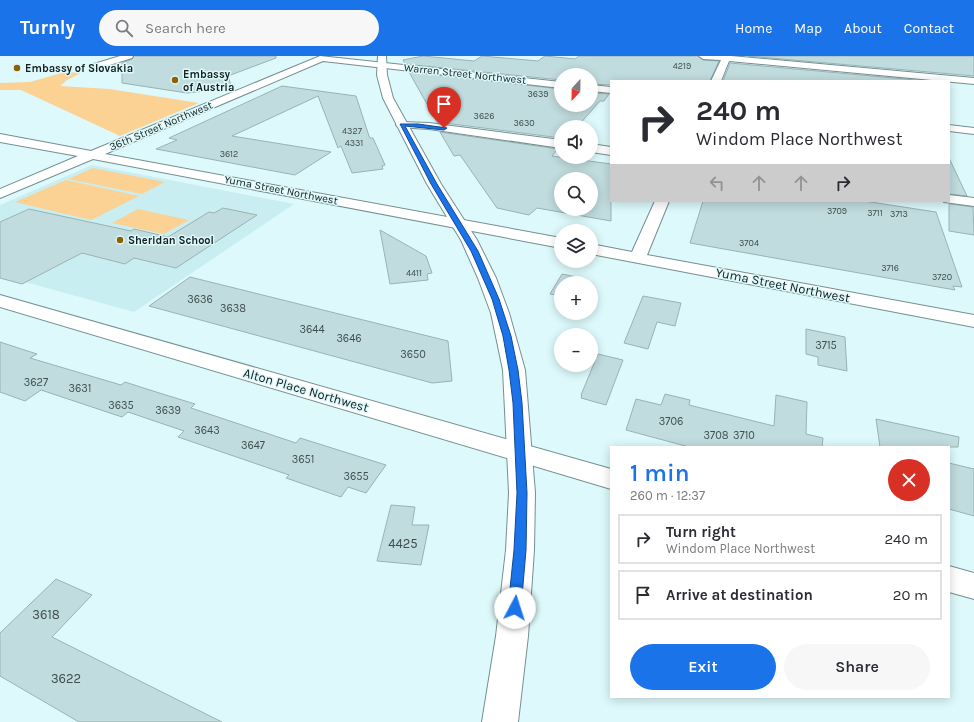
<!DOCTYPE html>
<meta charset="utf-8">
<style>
body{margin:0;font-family:Karla,sans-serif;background:#f7f7f7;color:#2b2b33;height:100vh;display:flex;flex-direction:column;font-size:15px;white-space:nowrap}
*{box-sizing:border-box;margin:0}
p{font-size:13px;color:#7c7c81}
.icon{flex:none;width:22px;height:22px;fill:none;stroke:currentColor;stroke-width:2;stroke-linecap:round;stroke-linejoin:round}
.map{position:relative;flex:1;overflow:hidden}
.sheet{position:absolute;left:610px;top:390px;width:340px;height:252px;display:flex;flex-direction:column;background:#fff;border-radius:0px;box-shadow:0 2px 10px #0003}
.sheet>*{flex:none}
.guide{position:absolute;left:610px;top:24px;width:340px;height:122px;border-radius:0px;box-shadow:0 2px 10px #0003;background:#fff;color:#2b2b33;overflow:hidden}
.needle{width:26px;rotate:202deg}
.tools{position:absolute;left:554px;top:12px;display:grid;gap:8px}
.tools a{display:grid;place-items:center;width:44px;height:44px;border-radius:50%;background:#fff;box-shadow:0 2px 10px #0003;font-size:20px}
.pin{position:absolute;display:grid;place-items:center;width:34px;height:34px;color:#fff;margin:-41px -17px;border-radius:50% 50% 50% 0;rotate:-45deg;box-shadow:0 0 4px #0007}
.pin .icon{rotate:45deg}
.me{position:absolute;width:44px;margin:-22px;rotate:5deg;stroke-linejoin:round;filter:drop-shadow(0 0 3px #0008)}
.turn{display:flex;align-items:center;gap:14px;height:84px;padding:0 20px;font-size:18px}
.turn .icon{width:52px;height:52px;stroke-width:2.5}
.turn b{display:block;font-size:28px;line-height:34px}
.lanes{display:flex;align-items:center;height:38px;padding:0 20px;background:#0003;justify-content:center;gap:20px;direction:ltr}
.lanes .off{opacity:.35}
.round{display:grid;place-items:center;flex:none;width:42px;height:42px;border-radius:21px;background:#f7f7f7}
.head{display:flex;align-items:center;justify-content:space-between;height:68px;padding:0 20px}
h1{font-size:24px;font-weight:600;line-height:30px;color:#1a73e8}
.cta{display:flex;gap:8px;margin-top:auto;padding:8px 20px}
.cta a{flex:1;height:46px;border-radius:24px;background:#1a73e8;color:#fff;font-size:16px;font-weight:600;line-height:46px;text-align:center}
.cta a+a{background:#f7f7f7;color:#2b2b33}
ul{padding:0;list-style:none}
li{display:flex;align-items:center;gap:12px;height:50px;margin:0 8px 6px;padding:0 12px;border:2px solid #e1e1e2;border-radius:0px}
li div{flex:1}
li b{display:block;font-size:15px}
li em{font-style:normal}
header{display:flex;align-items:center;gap:24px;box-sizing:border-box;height:56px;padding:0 20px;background:#1a73e8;color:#fff}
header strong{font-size:19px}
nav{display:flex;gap:22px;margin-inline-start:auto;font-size:14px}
.search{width:280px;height:36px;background:#f7f7f7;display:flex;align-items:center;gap:10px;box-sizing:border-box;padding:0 14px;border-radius:22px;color:#7c7c81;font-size:15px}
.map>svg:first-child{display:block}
.built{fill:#c9eef1}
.green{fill:#fbd194}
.building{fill:#c1dcde;stroke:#99b3b5;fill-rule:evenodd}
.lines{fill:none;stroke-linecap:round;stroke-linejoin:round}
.minor-casing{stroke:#758f91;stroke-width:2}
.secondary-casing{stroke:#758f91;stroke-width:2}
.minor{fill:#fff;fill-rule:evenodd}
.secondary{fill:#fff;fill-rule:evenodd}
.route{fill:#1a73e8;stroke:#114b97}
.poi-dot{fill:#8c6004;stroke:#ddf9fb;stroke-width:1.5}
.labels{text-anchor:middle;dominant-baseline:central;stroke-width:3;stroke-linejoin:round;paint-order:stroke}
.far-number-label{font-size:9px;fill:#3f4e4f}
.far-poi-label{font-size:11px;font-weight:bold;fill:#141e1f;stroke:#ddf9fb;text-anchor:start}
.far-street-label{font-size:11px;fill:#141e1f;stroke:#ddf9fb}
.number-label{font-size:11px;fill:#3f4e4f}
.street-label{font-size:13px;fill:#141e1f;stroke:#ddf9fb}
.near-number-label{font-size:13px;fill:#3f4e4f}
</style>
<header>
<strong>Turnly</strong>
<div class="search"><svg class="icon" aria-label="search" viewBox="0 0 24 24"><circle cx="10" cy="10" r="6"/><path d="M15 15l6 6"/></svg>Search here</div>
<nav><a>Home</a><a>Map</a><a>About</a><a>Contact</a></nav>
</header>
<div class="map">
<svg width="974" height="666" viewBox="0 0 974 666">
<rect width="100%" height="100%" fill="#ddf9fb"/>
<!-- built -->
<polygon class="built" points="92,109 294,148 134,256 0,219 0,149"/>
<!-- green -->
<g class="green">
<polygon points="65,16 81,17 67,24 60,30 109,33 199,47 120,80 21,34 0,34 0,27 30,26"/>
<polygon points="93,112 165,126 142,138 68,123"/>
<polygon points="66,124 139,140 91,164 15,146"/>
<polygon points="138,153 189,164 164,178 112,167"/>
</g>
<!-- building -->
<g class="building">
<polygon points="134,0 276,0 276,2 228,20 232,32 187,37 122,27 122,7 132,3"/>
<polygon points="423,0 474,5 482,0 538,5 545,0 575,3 579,0 698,0 703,4 719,5 710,25 611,25 611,29 591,28 591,19 561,19 561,24 405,8 403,4"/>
<polygon points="748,0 974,0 974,20"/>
<polygon points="730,7 926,25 723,25"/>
<polygon points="409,16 561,33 561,49 591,49 591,37 609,38 604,45 600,45 577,71 561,71 561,82 437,66"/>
<polygon points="282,30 356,40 369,80 370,82 373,82 385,109 382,110 383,113 352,117 341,90 338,92 318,40 232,80 331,96 295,119 156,93 177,84 169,82"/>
<path d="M 440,76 L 558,93 L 552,100 L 611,108 L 611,165 L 537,152 L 529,159 L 497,152 L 460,99 L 454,100 ZM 561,123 L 591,123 L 591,153 L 561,153 Z"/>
<polygon points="949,102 967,140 949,138"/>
<polygon points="703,145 864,145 936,156 962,231 953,230 955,234 690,187"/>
<polygon points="949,148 973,151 974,179 949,175"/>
<polygon points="223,152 257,159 176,212 134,202 125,208 82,197 22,228 0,222 0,166 29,153 131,175 134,173 168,181 209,156 214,157"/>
<polygon points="380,174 426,200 432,217 427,218 428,224 390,228"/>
<polygon points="562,218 586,223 584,227 561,227 561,240 550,238"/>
<polygon points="190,221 448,285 452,325 432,327 149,250"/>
<polygon points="643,240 681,247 675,270 657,266 648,293 624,287"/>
<polygon points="806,273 845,281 847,315 818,309 818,301 806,298"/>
<polygon points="0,286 37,298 30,302 121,329 125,326 153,335 195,348 191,352 296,387 300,382 386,409 366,437 348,431 341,441 286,422 289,419 178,381 184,375 128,356 122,361 41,334 25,345 0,336"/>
<polygon points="598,298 623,304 606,349 581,342 582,339 581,339"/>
<polygon points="665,338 690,344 689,349 774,370 776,339 807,346 806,378 823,382 822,391 689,391 626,374 636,343 661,349"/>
<polygon points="876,363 959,381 958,391 880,391"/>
<polygon points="949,407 974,413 974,460 949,453"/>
<polygon points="391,449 415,451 412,469 429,469 421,509 377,505"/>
<polygon points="56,523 92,539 52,581 222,666 79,666 0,620 0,577"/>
</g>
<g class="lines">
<defs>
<g id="minor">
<polygon points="120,0 133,0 132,2 97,13 93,10 94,8"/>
<polygon points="320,0 561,26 561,32 323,5 105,98 561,182 561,192 93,103 0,142 0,133 78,100 0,86 0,78 91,95"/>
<polygon points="699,0 731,0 974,22 974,28 729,5 721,25 711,25 721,4 703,3"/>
<polygon points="591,29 611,31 611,37 591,35"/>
<polygon points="402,66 429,67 561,84 561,92 429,73 398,71 396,69 398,67"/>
<polygon points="949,69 974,72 974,78 949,75"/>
<polygon points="591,88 611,91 611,99 591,96"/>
<polygon points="949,139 974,142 974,150 944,146 943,145 949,145"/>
<polygon points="655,145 669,145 647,199 974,259 974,271 591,198 591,188 632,196"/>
<polygon points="0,239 611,413 611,433 0,251"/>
<polygon points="949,510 974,517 974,543 949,536"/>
</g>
<polygon id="secondary" points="378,0 386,0 387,19 393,42 441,128 477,184 496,222 509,257 525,314 535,437 534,494 528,580 518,666 482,666 496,580 506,494 509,437 503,314 491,257 478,222 461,184 427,128 383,42 377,19"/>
</defs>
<!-- minor casing -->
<use href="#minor" class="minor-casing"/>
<!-- secondary casing -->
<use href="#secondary" class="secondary-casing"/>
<!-- minor -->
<use href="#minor" class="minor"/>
<!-- secondary -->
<use href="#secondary" class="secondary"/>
</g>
<!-- route -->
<polygon class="route" points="400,68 418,68 447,72 444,74 405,70 437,128 478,195 499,243 511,280 518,314 522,347 527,437 526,494 521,552 519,556 515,558 510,556 508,552 514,494 517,437 513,347 509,314 503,280 492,243 471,195 431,128"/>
<!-- markers -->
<g class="poi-dot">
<circle cx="17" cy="12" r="4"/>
<circle cx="175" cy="24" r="4"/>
<circle cx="120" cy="184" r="4"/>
</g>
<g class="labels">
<!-- far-number labels -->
<g class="far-number-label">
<text x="682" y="10">4219</text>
<text x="538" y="38">3639</text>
<text x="484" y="60">3626</text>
<text x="524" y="67">3630</text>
<text x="352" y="75">4327</text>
<text x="354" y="87">4331</text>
<text x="229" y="98">3612</text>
<text x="837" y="155">3709</text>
<text x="875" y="157">3711</text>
<text x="899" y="158">3713</text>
<text x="749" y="187">3704</text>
<text x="890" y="212">3716</text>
<text x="414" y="217">4411</text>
<text x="942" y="221">3720</text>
</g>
<!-- far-poi labels -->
<g class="far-poi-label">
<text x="25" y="12">Embassy of Slovakia</text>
<text x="183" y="18">Embassy<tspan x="183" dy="13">of Austria</tspan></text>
<text x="128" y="184">Sheridan School</text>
</g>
<!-- far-street labels -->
<g class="far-street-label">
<text transform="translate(465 18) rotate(6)">Warren Street Northwest</text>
<text transform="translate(161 70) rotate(-23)">36th Street Northwest</text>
<text transform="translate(281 134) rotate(11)">Yuma Street Northwest</text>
</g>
<!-- number labels -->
<g class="number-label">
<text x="200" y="243">3636</text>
<text x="233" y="252">3638</text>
<text x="312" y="273">3644</text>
<text x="349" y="282">3646</text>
<text x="826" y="289">3715</text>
<text x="413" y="298">3650</text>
<text x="36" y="326">3627</text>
<text x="80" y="332">3631</text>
<text x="121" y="349">3635</text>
<text x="168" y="354">3639</text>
<text x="671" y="365">3706</text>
<text x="207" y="374">3643</text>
<text x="716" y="379">3708</text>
<text x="744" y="379">3710</text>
<text x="253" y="389">3647</text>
<text x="303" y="403">3651</text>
<text x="356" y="420">3655</text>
</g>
<!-- street labels -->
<g class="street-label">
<text transform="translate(783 229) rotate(11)">Yuma Street Northwest</text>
<text transform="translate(306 334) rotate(16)">Alton Place Northwest</text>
</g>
<!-- near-number labels -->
<g class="near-number-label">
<text x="403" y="487">4425</text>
<text x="46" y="558">3618</text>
<text x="66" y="622">3622</text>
</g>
</g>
</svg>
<div class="tools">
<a><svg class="needle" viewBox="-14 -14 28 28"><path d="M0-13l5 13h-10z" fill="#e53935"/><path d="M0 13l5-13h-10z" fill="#7c7c81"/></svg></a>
<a><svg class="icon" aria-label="sound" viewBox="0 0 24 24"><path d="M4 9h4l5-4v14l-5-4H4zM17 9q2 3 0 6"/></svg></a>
<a><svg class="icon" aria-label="search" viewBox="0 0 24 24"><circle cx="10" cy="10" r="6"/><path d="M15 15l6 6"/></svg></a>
<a><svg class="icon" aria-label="layers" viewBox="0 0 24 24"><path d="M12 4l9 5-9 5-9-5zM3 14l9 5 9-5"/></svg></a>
<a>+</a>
<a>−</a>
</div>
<div class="pin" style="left:444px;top:72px;background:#d93025"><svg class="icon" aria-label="arrive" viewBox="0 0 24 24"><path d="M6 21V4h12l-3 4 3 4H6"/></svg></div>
<svg class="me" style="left:515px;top:552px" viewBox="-20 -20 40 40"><circle r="19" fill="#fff"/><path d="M0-13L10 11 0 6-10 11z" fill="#1a73e8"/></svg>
<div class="guide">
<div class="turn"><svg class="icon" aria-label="right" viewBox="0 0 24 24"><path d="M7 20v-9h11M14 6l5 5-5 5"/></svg><div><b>240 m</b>Windom Place Northwest</div></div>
<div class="lanes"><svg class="icon off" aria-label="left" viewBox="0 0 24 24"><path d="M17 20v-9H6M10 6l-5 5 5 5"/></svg><svg class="icon off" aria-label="ahead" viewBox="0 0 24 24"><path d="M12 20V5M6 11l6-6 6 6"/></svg><svg class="icon off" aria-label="ahead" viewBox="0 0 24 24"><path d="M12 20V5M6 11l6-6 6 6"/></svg><svg class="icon" aria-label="right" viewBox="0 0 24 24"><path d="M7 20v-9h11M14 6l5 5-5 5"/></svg></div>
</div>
<section class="sheet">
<div class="head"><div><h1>1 min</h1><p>260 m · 12:37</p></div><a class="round" style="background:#d93025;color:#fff"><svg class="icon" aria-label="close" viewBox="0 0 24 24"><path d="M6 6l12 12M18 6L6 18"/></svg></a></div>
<ul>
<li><svg class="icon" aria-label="right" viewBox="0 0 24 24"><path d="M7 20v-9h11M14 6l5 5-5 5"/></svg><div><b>Turn right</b><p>Windom Place Northwest</p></div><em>240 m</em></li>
<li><svg class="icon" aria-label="arrive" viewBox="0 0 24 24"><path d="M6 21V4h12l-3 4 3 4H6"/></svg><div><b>Arrive at destination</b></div><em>20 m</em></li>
</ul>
<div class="cta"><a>Exit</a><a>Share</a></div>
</section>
</div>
